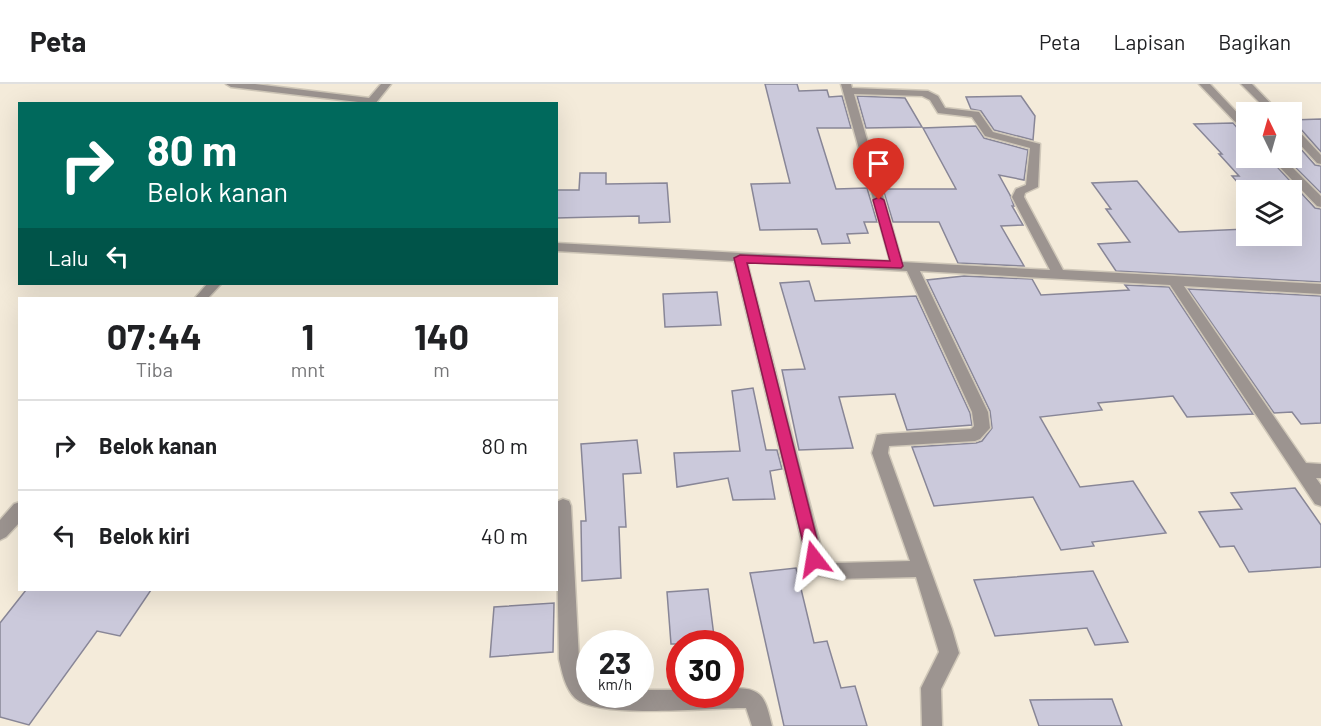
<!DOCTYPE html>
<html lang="id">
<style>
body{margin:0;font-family:Barlow,sans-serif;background:#f2f2f2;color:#202124;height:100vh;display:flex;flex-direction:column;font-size:22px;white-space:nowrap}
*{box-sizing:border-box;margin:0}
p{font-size:20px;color:#757577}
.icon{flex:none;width:33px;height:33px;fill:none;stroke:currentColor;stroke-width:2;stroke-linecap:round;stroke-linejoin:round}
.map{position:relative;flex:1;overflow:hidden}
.details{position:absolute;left:18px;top:213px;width:540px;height:294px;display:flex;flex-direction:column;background:#fff;border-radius:0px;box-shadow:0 6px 24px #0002}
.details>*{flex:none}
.hud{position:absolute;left:18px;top:18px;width:540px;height:183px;border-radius:0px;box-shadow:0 6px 24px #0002;background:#00695c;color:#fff;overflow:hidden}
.needle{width:39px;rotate:355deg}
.fabs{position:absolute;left:1236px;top:18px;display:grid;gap:12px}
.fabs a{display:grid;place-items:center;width:66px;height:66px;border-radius:0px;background:#fff;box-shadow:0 6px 24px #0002;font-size:30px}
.speed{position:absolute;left:576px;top:546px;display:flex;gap:12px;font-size:30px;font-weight:700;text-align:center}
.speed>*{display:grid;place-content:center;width:78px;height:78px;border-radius:50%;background:#fff;box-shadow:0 6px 24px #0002;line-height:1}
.speed small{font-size:15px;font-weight:400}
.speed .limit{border:9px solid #d22;background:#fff;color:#111}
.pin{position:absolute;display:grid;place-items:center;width:51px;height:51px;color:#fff;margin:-62px -26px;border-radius:50% 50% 50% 0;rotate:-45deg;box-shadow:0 0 6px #0007}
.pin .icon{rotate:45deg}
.me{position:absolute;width:66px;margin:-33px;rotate:346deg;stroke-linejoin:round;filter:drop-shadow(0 0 4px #0008)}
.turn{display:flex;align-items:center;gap:21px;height:126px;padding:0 30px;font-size:27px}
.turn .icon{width:78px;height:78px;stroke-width:2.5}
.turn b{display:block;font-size:42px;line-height:51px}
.then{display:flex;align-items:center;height:57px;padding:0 30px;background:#0003;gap:12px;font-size:22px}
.eta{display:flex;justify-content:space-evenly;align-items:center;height:102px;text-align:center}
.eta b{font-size:36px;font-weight:700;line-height:42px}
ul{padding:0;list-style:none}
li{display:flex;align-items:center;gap:18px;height:90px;padding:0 30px;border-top:2px solid #e0e0e0}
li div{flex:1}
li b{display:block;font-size:22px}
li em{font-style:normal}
header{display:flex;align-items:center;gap:36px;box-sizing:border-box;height:84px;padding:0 30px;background:#fff;border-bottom:2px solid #e0e0e0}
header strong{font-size:28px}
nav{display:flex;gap:33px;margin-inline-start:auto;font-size:21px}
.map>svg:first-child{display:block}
.building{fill:#cbc9db;stroke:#888697;stroke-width:1.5}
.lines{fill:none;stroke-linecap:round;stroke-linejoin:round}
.street-casing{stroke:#d0c8b9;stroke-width:3}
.street{fill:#9c9490;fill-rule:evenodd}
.route{fill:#db2777;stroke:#8e194d;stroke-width:1.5}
</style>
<header>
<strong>Peta</strong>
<nav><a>Peta</a><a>Lapisan</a><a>Bagikan</a></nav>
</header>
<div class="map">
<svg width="1321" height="642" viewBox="0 0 1321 642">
<rect width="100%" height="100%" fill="#f4ebda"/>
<!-- building -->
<g class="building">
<polygon points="765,0 797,0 799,7 827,6 829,13 842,12 851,44 817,44 836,105 867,104 877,138 864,138 868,149 847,150 850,159 822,160 817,145 760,146 751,100 790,99"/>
<polygon points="857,12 905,14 922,43 866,44"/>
<polygon points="1021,12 1035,32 1033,56 994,46 981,27 971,25 966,13"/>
<polygon points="1321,35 1321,68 1298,42 1292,41 1292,36"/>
<polygon points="1233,39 1240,47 1246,48 1246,74 1269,74 1315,124 1321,125 1321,198 1116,187 1098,160 1130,158 1106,125 1111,125 1092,99 1137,97 1179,148 1246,145 1246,152 1292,152 1292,106 1246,108 1232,92 1239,92 1219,70 1222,70 1194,40"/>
<polygon points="976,42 984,54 1028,66 1024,96 999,91 1010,111 1014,122 1012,122 1023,141 1001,142 1024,182 958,179 939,138 893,138 883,105 956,105 923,44"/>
<polygon points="1292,55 1315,81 1321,82 1321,109 1286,74 1292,74"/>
<polygon points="580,89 606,89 606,100 667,99 670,138 639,139 639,132 556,134 556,106 579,106"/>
<polygon points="964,192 1032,195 1041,211 1129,206 1125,201 1169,203 1253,330 1187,333 1173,312 1098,319 1102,326 1040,333 1080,403 1133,397 1166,449 1092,458 1094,462 1061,466 1033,413 934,422 912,363 976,359 982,357 992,344 990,327 927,196"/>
<polygon points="809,197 815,217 916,212 970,329 972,341 907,346 895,310 839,313 853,364 799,366 782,286 805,285 780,199"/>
<polygon points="1188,205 1321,212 1321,339 1301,340 1292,328 1274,329"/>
<polygon points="717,208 721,241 665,243 663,210"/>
<polygon points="753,304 766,366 777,366 782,385 770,387 775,415 733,416 728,394 677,403 674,369 740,367 732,307"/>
<polygon points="637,356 641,389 623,390 626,443 619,443 621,494 582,497 581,437 586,437 581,360"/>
<polygon points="1295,404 1321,441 1321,483 1249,488 1234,462 1220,463 1199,428 1242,425 1231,409"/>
<polygon points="796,484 814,559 827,557 841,604 855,602 867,642 784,642 750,489"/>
<polygon points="1093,487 1128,558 1095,561 1087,544 995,552 974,496"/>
<polygon points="708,505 715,560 671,560 667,508"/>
<polygon points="26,506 151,506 120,552 97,547 29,641 0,633 0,539"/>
<polygon points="554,519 553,568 490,573 494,523"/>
<polygon points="1112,615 1122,642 1039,642 1030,616"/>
</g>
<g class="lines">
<defs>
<g id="street">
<polygon points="226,0 255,0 369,14 381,0 391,0 375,20 231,3"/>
<path d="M 841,0 L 851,0 L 852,4 L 928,7 L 938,12 L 945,24 L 979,28 L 993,48 L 1040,60 L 1038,103 L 1025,109 L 1024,113 L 1063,186 L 1321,200 L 1321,210 L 1184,202 L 1306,379 L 1321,380 L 1321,394 L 1316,394 L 1321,401 L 1321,422 L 1315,420 L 1170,201 L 920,187 L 988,328 L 990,344 L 980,355 L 975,357 L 889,362 L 888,369 L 952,545 L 959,569 L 941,605 L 942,642 L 922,642 L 921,604 L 939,568 L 916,493 L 836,495 L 818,491 L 806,475 L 734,177 L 556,167 L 556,159 L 890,177 ZM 854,10 L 922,12 L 930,16 L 938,29 L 972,33 L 985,52 L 1030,64 L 1026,101 L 1016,105 L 1012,113 L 1050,186 L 902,178 ZM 747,178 L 907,187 L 972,328 L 974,342 L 971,345 L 883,350 L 877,351 L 872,369 L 910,477 L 836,479 L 829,478 L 823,471 Z"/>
<polygon points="1199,0 1210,0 1246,38 1246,46 1242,45"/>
<polygon points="1241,0 1252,0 1279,28 1269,28"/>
<polygon points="1292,43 1296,44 1321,71 1321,80 1317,79 1292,52"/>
<polygon points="1271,74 1283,74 1321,112 1321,123 1317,122"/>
<polygon points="207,200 221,200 208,214 195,214"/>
<path d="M 563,415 L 569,417 L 571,422 L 579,575 C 582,588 590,598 590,610 L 640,610 L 640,606 L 680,606 L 680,610 L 730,610 L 730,604 C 763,603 765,613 772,642 L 752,642 L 746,624 C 710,623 599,636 575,614 C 565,604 562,588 559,575 L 556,418 Z"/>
<polygon points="20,418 20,438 6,453 0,456 0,436 14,420"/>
</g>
</defs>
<!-- street casing -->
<use href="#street" class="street-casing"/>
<!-- street -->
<use href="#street" class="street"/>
</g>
<!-- route -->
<polygon class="route" points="879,113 884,116 903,182 901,184 747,179 822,475 820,480 814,482 809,480 807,475 734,174 740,171 890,177 873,116"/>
</svg>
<div class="fabs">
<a><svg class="needle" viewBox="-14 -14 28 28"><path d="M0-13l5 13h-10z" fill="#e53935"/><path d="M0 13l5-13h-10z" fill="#757577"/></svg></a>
<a><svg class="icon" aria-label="layers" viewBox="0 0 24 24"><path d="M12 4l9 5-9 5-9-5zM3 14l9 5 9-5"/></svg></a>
</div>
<div class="speed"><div>23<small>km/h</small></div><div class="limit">30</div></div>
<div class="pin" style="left:879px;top:116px;background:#d93025"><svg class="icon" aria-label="arrive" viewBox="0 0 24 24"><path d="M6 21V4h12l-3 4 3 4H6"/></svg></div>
<svg class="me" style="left:814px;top:475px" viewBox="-20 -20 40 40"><path d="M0-17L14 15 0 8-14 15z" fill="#db2777" stroke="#fff" stroke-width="4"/></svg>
<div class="hud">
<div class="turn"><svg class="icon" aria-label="right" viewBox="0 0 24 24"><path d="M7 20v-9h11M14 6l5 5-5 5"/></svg><div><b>80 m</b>Belok kanan</div></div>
<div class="then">Lalu<svg class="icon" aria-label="left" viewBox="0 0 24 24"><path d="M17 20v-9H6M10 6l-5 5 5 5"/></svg></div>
</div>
<section class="details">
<div class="eta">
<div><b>07:44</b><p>Tiba</p></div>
<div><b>1</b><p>mnt</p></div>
<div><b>140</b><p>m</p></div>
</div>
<ul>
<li><svg class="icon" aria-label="right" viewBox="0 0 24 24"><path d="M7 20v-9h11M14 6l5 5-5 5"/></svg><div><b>Belok kanan</b></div><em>80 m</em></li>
<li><svg class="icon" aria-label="left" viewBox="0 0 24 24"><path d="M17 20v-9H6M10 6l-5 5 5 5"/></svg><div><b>Belok kiri</b></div><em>40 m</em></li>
</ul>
</section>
</div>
